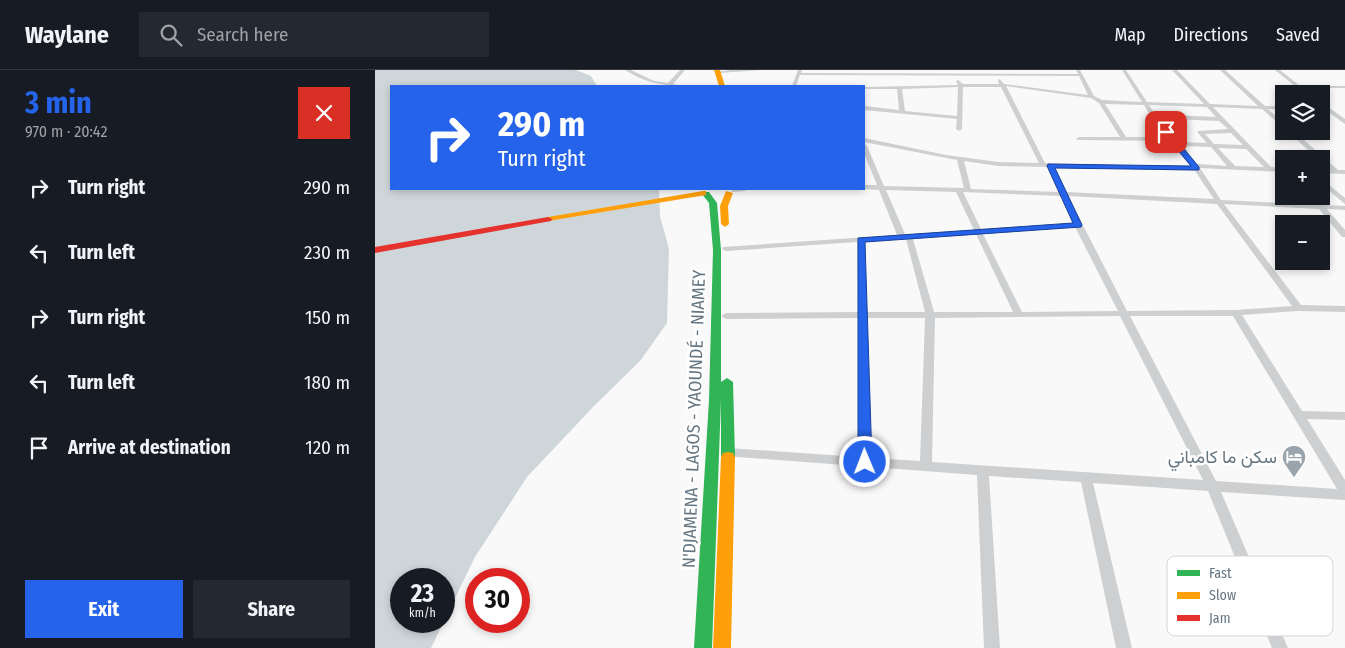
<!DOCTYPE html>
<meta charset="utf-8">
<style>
body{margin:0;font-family:"Fira Sans Condensed",Vazirmatn,sans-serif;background:#242831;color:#f1f3f6;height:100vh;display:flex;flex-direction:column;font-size:19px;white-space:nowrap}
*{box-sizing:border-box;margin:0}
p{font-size:16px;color:#9ea1a6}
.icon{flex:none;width:28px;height:28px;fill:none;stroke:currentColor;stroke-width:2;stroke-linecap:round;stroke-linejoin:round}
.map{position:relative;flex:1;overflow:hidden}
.drawer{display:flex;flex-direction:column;background:#171b24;width:375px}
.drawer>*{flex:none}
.hud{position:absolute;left:15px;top:15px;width:475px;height:105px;border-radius:0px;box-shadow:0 2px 8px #0003;background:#2563eb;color:#fff;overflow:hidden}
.buttons{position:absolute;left:900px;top:15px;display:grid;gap:10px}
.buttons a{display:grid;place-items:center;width:55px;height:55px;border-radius:0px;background:#171b24;box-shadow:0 2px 8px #0003;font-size:25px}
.speed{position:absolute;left:15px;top:498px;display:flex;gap:10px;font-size:25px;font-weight:700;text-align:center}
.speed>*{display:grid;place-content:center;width:65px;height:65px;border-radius:50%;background:#171b24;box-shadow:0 2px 8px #0003;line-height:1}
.speed small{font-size:12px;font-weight:400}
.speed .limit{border:8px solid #d22;background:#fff;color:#111}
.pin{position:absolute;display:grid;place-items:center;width:42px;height:42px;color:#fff;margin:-21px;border-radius:10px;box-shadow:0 2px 8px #0006}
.me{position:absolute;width:55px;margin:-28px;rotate:359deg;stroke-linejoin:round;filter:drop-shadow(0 0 4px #0008)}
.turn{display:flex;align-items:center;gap:18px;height:105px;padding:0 25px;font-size:22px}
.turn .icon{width:65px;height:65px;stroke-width:2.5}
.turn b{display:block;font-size:35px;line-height:42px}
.round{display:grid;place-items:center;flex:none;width:52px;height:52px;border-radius:0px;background:#242831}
.overview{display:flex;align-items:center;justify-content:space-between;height:85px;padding:0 25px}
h1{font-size:30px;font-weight:700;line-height:38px;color:#2563eb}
.primary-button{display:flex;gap:10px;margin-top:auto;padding:10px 25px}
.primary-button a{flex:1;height:58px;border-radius:0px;background:#2563eb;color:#fff;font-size:20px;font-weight:700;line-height:58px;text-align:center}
.primary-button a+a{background:#242831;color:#f1f3f6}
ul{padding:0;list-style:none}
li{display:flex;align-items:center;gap:15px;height:65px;padding:0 25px}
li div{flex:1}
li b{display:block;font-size:19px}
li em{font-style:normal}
header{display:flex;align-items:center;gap:30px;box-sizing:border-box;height:70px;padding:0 25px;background:#171b24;border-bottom:1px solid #363941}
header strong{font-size:24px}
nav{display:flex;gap:28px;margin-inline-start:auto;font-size:18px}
.search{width:350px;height:45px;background:#242831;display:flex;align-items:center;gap:12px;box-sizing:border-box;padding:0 18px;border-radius:0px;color:#9ea1a6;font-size:19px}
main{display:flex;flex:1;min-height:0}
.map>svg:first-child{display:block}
.water{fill:#ced6d9}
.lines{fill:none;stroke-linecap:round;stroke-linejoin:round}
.street{fill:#cecfd0;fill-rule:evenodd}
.fast{fill:#30b455;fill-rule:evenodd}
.slow{fill:#ff9f0a;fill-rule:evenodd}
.jam{fill:#e5322d;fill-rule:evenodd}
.route{fill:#2563eb;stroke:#184099}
.labels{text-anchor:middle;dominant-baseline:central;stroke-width:5;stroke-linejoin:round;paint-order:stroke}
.street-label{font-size:18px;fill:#657683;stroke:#fff}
.poi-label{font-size:18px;fill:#657683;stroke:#fff;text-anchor:end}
.key{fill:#fff;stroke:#d1d6da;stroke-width:1}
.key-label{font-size:14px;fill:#657683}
</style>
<header>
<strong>Waylane</strong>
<div class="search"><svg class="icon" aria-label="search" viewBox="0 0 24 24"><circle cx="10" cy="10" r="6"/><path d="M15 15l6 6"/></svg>Search here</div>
<nav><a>Map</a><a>Directions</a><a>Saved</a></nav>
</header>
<main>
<section class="drawer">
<div class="overview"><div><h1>3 min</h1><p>970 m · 20:42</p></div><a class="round" style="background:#d93025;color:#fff"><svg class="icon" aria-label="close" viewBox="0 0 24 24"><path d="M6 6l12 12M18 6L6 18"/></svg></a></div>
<ul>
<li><svg class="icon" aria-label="right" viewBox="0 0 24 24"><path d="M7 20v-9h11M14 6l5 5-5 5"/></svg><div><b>Turn right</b></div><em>290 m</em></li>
<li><svg class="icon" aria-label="left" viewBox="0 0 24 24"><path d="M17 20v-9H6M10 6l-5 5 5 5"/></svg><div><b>Turn left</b></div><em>230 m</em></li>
<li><svg class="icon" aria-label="right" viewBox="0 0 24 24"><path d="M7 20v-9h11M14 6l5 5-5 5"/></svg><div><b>Turn right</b></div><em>150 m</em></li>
<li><svg class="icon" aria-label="left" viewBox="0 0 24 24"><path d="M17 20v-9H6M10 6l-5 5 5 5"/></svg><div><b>Turn left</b></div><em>180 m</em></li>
<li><svg class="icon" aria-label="arrive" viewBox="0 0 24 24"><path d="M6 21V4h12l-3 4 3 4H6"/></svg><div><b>Arrive at destination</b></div><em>120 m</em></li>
</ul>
<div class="primary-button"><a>Exit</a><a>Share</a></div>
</section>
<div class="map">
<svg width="970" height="578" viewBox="0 0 970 578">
<rect width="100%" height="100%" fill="#f9f9f9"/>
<!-- water -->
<polygon class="water" points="0,0 201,0 216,6 222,16 16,16 16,119 284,119 285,146 294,179 292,253 265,291 219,336 152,407 100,487 69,551 69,509 26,509 26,551 69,551 56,578 0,578"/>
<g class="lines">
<!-- street -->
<g class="street">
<polygon points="196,0 201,0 198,2"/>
<path d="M 250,0 L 256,0 L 279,11 L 293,13 L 305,0 L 310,0 L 298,14 L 306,16 C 286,16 267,11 250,0 Z"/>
<polygon points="356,0 388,0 343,3 341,2"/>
<path d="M 423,0 L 427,0 L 426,3 L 703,4 L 701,0 L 705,0 L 719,26 L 727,30 L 767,32 L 747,0 L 751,0 L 772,32 L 829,34 L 797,0 L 802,0 L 835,34 L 883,36 L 845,0 L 850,0 L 890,36 L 909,36 L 909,40 L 893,39 L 909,53 L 909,58 L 887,39 L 838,37 L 896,97 L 909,98 L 909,102 L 825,98 L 846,130 L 970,136 L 970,140 L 952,139 L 970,160 L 970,167 L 967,167 L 944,139 L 849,134 L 926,235 L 970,236 L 970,242 L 923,241 L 867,245 L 927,341 L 970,342 L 970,350 L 932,349 L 970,410 L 970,430 L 846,422 L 913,578 L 897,578 L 833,421 L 718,413 L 757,578 L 741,578 L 706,412 L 614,406 L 625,578 L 609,578 L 602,405 L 349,386 L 347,383 L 349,380 L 353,378 L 484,387 L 483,248 L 351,249 L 346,246 L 351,243 L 483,242 L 482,172 L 351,181 L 347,179 L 348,177 L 522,165 L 504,120 L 488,119 L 489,115 L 502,115 L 489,83 L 489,74 L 492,76 L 509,116 L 589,118 L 582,90 L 489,72 L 489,68 L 571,85 L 623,92 L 664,93 L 626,17 L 588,17 L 587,59 L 584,61 L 581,59 L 582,49 L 489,40 L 489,36 L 524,40 L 522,19 L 489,19 L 489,17 L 583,15 L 581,11 L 583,10 L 588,14 L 624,14 L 623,10 L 625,9 L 629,14 L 713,25 L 704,6 L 425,5 L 421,16 L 417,16 ZM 631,16 L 716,28 L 724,33 L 745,67 L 704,67 L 701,69 L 702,70 L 796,71 L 816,97 L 670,93 ZM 583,17 L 582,46 L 530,41 L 527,19 ZM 730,34 L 769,35 L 782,56 L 793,67 L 751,67 ZM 774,35 L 832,37 L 841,47 L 795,45 L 792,47 L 795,49 L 844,51 L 853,59 L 823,61 L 823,63 L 832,73 L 805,72 L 786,54 ZM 856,63 L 868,75 L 839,74 L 830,64 ZM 808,76 L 836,77 L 852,96 L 822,94 ZM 843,78 L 871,79 L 889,97 L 860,96 ZM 589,91 L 623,96 L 673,97 L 684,122 L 596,119 ZM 679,97 L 820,101 L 839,129 L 691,122 ZM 511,120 L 581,122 L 599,160 L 530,164 ZM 588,122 L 686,126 L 698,153 L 606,159 ZM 693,126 L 842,134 L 917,236 L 861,240 L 752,241 ZM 700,157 L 743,241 L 647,242 L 608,164 ZM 601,164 L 638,242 L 559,242 L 538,169 ZM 527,169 L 531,169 L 550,242 L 492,242 L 490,172 ZM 745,246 L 828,410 L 557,392 L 560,248 ZM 755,246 L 858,246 L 962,419 L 841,411 ZM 492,248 L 550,248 L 545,391 L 496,388 Z"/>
<polygon points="900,0 905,0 925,16 970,16 970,18 929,18 930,21 926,21"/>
<polygon points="946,32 970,49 970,54 946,37"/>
<polygon points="912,61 919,61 963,100 970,100 970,104 946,103 946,99 955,99 946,92 946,89 943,89"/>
<polygon points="946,108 970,128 970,134 946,114"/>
<polygon points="360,119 373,119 370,121 357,122 357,120"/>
</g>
<!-- fast -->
<g class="fast">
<polygon points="328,122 334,122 342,133 346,180 346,330 337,578 319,578 334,330 338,180 334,133 327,124"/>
<polygon points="352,308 358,312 360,387 358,391 353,392 348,391 346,387 346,312"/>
</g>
<!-- slow -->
<g class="slow">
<polygon points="339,0 345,0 350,16 344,16"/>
<polygon points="328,121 331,121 331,125 173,151 169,149 173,147"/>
<polygon points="351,121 358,123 353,136 354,154 350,157 346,154 345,136"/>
<polygon points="353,382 358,383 360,387 356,578 338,578 346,387 348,383"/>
</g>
<!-- jam -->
<polygon class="jam" points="173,147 177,149 176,151 0,183 0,177"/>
</g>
<!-- route -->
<polygon class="route" points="789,61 794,61 824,97 824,100 680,98 707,155 706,157 490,172 497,392 495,396 490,398 485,396 483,392 483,168 698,153 672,96 673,94 816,96 789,64"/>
<!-- icons -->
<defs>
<symbol id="hotel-pin" viewBox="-11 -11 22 30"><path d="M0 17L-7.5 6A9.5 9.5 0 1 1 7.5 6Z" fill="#99a4ac" stroke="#fff"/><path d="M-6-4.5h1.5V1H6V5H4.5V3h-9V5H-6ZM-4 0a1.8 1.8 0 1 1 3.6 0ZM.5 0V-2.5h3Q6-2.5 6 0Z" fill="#fff"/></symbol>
</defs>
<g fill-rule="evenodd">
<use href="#hotel-pin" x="905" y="373" width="28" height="38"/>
</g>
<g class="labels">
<!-- street labels -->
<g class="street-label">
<text transform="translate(319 349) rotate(-88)">N'DJAMENA - LAGOS - YAOUNDÉ - NIAMEY</text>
</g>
<!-- poi labels -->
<g class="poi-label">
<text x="902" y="387">سكن ما كامباني</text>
</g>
</g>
<!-- legend -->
<rect x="792" y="486" width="166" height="80" rx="8" class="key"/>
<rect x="802" y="500" width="23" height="6" fill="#30b455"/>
<rect x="802" y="522" width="23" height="7" fill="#ff9f0a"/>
<rect x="802" y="545" width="23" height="6" fill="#e5322d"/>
<g class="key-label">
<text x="834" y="508">Fast</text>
<text x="834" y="530">Slow</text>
<text x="834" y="553">Jam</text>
</g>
</svg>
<div class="buttons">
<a><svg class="icon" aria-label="layers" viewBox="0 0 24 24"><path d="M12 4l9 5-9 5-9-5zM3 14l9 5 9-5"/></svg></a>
<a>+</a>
<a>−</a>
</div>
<div class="speed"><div>23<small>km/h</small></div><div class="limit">30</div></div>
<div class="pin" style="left:791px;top:62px;background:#d93025"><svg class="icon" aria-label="arrive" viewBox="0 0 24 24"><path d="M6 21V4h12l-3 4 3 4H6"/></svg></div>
<svg class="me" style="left:490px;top:392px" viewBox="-20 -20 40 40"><circle r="17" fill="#2563eb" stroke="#fff" stroke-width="3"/><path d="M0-11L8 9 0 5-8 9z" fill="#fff"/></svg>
<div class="hud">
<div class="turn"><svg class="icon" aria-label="right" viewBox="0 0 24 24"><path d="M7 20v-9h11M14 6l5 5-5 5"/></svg><div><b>290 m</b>Turn right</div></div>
</div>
</div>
</main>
